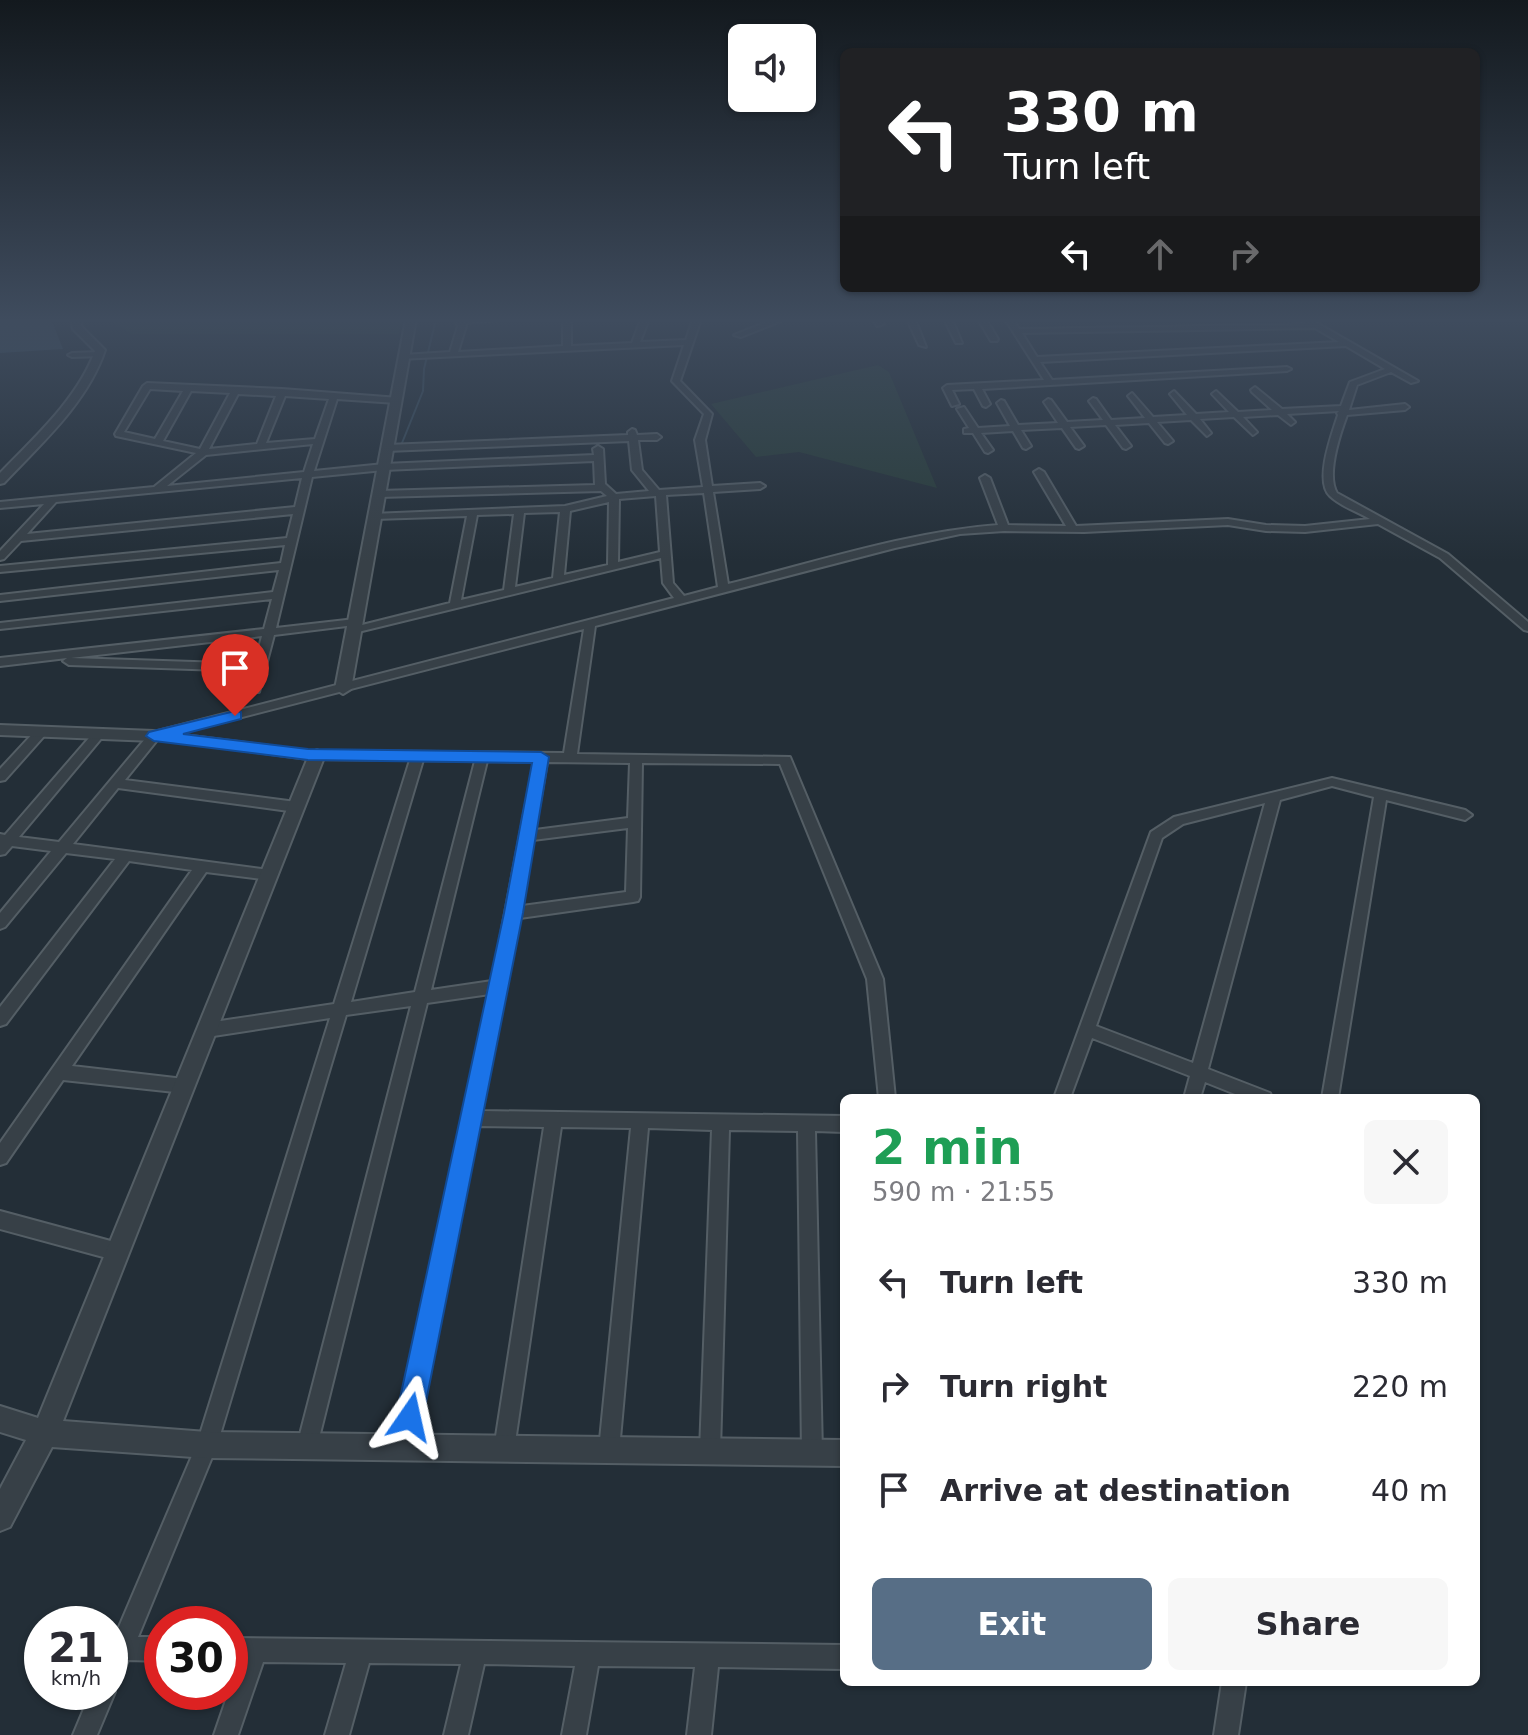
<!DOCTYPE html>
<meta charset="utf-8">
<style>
body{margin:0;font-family:"DejaVu Sans",sans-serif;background:#f7f7f7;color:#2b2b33;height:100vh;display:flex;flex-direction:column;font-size:30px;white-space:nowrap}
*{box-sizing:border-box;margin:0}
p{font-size:26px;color:#7c7c81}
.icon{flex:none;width:44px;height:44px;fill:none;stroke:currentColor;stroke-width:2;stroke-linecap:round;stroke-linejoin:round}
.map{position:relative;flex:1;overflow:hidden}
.side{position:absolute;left:840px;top:1094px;width:640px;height:592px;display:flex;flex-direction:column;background:#fff;border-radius:12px;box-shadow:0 2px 6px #0004}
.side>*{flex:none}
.guide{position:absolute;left:840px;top:48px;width:640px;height:244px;border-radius:12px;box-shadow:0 2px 6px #0004;background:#202124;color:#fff;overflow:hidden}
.controls{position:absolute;left:728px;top:24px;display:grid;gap:16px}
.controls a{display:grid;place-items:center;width:88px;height:88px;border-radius:12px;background:#fff;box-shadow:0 2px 6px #0004;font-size:40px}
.speed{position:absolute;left:24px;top:1606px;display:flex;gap:16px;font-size:40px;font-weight:700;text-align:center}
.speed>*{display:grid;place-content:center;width:104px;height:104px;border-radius:50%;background:#fff;box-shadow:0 2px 6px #0004;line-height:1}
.speed small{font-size:20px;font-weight:400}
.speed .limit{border:12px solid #d22;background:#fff;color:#111}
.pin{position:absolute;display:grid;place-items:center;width:68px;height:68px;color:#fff;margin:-82px -34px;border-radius:50% 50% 50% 0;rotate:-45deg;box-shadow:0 0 8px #0007}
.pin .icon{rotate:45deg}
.me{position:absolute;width:88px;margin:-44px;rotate:11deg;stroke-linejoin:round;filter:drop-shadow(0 0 6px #0008)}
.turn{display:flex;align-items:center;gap:28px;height:168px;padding:0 32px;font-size:36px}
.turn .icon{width:104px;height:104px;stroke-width:2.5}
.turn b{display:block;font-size:56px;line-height:68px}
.lanes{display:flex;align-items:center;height:76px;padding:0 32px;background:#0003;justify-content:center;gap:40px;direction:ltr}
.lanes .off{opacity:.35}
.round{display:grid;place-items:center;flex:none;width:84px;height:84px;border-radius:12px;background:#f7f7f7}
.overview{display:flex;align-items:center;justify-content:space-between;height:136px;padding:0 32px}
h1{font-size:48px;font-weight:600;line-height:60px;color:#1e9e55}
.cta{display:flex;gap:16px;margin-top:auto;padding:16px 32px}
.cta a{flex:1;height:92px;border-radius:12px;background:#576e86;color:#fff;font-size:32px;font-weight:600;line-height:92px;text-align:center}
.cta a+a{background:#f7f7f7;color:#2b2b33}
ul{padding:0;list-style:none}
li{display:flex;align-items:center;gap:24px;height:104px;padding:0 32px}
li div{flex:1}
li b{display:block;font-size:30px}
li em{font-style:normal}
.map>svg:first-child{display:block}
.green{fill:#283c39}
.water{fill:#394d5c}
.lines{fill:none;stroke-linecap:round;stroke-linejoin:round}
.stream{stroke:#394d5c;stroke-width:2}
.minor-casing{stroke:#545e65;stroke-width:4}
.tertiary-casing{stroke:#545e65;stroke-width:4}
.minor{fill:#374047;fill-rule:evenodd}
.tertiary{fill:#374047;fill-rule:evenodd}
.route{fill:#1a73e8;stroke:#114b97;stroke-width:2}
</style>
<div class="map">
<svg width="1528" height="1735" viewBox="0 0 1528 1735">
<rect width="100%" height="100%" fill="#232e37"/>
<!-- green -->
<g class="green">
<polygon points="108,319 402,319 399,334 132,334"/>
<polygon points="878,365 889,372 937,488 799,452 756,457 711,404"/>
</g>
<!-- water -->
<polygon class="water" points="0,319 51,319 63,349 0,353"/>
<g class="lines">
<!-- stream -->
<polyline class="stream" points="402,443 423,391 424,369 436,319"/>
<defs>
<g id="minor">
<path d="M 455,319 L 511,319 L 465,323 L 466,326 L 458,352 L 563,346 L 563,319 L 571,319 L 571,346 L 632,343 L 641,319 L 649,319 L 640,342 L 686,340 L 693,319 L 701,319 L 680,381 L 712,414 L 705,440 L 712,486 L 760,483 L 765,486 L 760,489 L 713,492 L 728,584 C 817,562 907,532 998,525 L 980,478 L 985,475 L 990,478 L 1008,525 L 1066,526 L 1034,472 L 1039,469 L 1044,472 L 1076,526 L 1228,519 L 1266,525 L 1305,526 L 1370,519 C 1358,512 1340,506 1330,496 C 1314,481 1332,434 1338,415 L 1337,413 L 1339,411 L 1287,414 L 1295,422 L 1291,425 L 1278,415 L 1243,417 L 1257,432 L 1253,435 L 1234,417 L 1200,419 L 1211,433 L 1207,436 L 1191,420 L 1157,422 L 1173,441 L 1168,444 L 1165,443 L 1149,423 L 1115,425 L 1131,446 L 1126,449 L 1123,448 L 1106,425 L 1070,427 L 1084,446 L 1079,449 L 1076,448 L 1062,428 L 1021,430 L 1031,446 L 1026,449 L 1023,448 L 1013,431 L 981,433 L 993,450 L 988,453 L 985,452 L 973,433 L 964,433 L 964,429 L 969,428 L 957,409 L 964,407 L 978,428 L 1010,426 L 997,403 L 1001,400 L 1004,401 L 1018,425 L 1058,423 L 1044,402 L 1048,399 L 1051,400 L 1067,422 L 1103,420 L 1089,401 L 1093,398 L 1096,399 L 1111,420 L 1145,418 L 1128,396 L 1132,393 L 1153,417 L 1187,415 L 1170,394 L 1174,391 L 1196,414 L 1229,412 L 1212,394 L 1216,391 L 1238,412 L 1272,410 L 1252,392 L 1251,390 L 1255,387 L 1282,409 L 1341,406 L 1350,382 L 1385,369 L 1346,346 L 1040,362 L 1052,380 L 1287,367 L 1291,369 L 1287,371 L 982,389 L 990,404 L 986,407 L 983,406 L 974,389 L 952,390 L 959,404 L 952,406 L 943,388 L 947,385 L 1044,380 L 1005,319 L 1013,319 L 1019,329 L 1278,325 L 1307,324 L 1300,319 L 1310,319 L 1418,381 L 1411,383 L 1391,372 L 1357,385 L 1349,410 L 1405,404 L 1409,407 L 1405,410 L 1347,415 C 1340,434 1326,475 1337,493 L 1448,554 L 1528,622 L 1528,631 L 1524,630 L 1440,558 L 1378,524 L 1305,532 L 1266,531 L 1228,525 L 1084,532 L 1004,531 L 960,534 L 895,548 L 595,626 L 577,754 L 790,757 L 883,979 L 895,1098 L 879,1098 L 867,979 L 780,764 L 642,763 L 640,897 L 638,901 L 633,902 L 520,918 L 482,1111 L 844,1116 L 844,1132 L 815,1131 L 822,1453 L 819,1460 L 812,1463 L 805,1460 L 802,1453 L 798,1131 L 729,1130 L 720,1451 L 717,1458 L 710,1461 L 703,1458 L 700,1451 L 712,1130 L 648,1128 L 619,1450 L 616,1457 L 609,1460 L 602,1457 L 599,1450 L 631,1128 L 561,1127 L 514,1449 L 511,1456 L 504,1459 L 497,1456 L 494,1449 L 544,1127 L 479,1126 L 414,1447 L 411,1454 L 404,1457 L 397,1454 L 394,1447 L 490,994 L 427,1003 L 317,1446 L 314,1453 L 307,1456 L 300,1453 L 297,1446 L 411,1006 L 346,1015 L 217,1445 L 138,1637 L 162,1637 L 162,1661 L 128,1660 L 118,1684 L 113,1687 L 115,1692 L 97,1735 L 73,1735 L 91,1692 L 110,1692 L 110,1648 L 197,1444 L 330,1018 L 207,1037 L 201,1035 L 199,1030 L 201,1025 L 207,1023 L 334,1004 L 410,760 L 308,759 L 158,739 L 125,780 L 296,802 L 303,807 L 296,812 L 118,788 L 73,844 L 269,870 L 276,875 L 269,880 L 206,872 L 72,1066 L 184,1079 L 190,1081 L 192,1086 L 190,1091 L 184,1093 L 63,1080 L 6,1163 L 0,1165 L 0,1143 L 192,870 L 129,861 L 6,1024 L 0,1026 L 0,1007 L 115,859 L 66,853 L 5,927 L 0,929 L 0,913 L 51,851 L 12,846 L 5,854 L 0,855 L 0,834 L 5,835 L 95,731 L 103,731 L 105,734 L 19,837 L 59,842 L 150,733 L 674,598 L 663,583 L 661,558 L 354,633 L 350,632 L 350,628 L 450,603 L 467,516 L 375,519 L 372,518 L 372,514 L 565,506 L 607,496 L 601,491 L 379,497 L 374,494 L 379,491 L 595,485 L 594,461 L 384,470 L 312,477 L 276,628 L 355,619 L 361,622 L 355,625 L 274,635 L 259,692 L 251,692 L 249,689 L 253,671 L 69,665 L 63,661 L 67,658 L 0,666 L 0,658 L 264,629 L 272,599 L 0,629 L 0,623 L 273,592 L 279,570 L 0,601 L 0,595 L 281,563 L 285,545 L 0,572 L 0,566 L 287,538 L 293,514 L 21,541 L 4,559 L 0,560 L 0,551 L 44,504 L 0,508 L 0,502 L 154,487 L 196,453 L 116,436 L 115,434 L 143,386 L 147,383 L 282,389 L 399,398 L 399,402 L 396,403 L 337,399 L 314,471 L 384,464 L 594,455 L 593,449 L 598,446 L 603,449 L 605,484 L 616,494 L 649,491 L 632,470 L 629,441 L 387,451 L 382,448 L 387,445 L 628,435 L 628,432 L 632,429 L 635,430 L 637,435 L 657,434 L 661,437 L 657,440 L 638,440 L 642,470 L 659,490 L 703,487 L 695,440 L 704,414 L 672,381 L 684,345 L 400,359 L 399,357 L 403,355 L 450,352 L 458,326 ZM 1315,328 L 1339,342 L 1037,357 L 1022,333 ZM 150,389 L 183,391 L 155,439 L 124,432 ZM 191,391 L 230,393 L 200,449 L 163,441 ZM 238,394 L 276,396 L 257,444 L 209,449 ZM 285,396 L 329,399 L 315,439 L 266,443 ZM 313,444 L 304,472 L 167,486 L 206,455 ZM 302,478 L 295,507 L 27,534 L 56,502 ZM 704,493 L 718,587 L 684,596 L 673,583 L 666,495 ZM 656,496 L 660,552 L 618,562 L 619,499 ZM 609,502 L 608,565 L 564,575 L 570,511 ZM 560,512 L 553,578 L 515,587 L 524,513 ZM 514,514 L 504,590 L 461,600 L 477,515 ZM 584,629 L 564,753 L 308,751 L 176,734 ZM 262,636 L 255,664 L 71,658 ZM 423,760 L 475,761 L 415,992 L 351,1002 ZM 487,761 L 534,762 L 492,981 L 431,990 ZM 547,762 L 630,763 L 628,818 L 535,830 ZM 628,828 L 626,892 L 522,906 L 533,840 Z"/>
<polygon points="774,319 786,319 741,337 734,335"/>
<polygon points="873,319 881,319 884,324 877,326"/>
<polygon points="907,319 915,319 926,347 919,345"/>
<polygon points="944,319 952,319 962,343 956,343"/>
<polygon points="978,319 986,319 998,339 997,341 991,341"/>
<polygon points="99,352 103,354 102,356 72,357 68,355 72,353"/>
<polygon points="41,728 45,729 47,732 45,735 5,780 0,781 0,769 37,729"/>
<path d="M 1332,778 L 1465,810 L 1472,815 L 1465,820 L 1386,800 L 1338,1098 L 1322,1098 L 1374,797 L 1332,786 L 1280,800 L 1208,1069 L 1270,1093 L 1272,1098 L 1245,1098 L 1205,1082 L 1200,1098 L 1184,1098 L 1190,1076 L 1092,1038 L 1070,1098 L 1054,1098 L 1151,832 L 1174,817 ZM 1265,803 L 1193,1063 L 1096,1026 L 1162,838 L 1183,824 Z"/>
<polygon points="0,1211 118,1243 125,1246 127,1252 125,1258 118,1261 0,1229"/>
<polygon points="230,1638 844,1645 844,1669 718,1667 711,1735 687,1735 695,1667 598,1666 586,1735 562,1735 575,1666 484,1664 468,1735 444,1735 461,1664 369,1663 349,1735 325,1735 346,1663 263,1662 238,1735 214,1735 239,1662 230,1662"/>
<polygon points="1222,1682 1246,1682 1238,1735 1214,1735"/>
</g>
<g id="tertiary">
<path d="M 71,319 L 81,319 L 81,326 L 105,350 C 88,402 41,444 4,483 L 0,484 L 0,473 C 35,437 78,398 95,351 L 73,329 Z"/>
<polygon points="406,319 416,319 351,689 343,694 335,689"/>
<polygon points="0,725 154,731 162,736 154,741 0,735"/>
<polygon points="317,750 325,755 63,1421 207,1432 844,1440 844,1466 207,1458 52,1447 10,1527 0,1531 0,1489 26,1440 0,1432 0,1406 38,1418 309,755"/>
</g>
</defs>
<!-- minor casing -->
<use href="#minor" class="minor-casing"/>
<!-- tertiary casing -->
<use href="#tertiary" class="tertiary-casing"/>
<!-- minor -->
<use href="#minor" class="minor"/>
<!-- tertiary -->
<use href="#tertiary" class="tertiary"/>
</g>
<!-- sky -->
<linearGradient id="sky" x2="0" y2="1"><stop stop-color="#13191e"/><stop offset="0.57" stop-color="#3f4c5e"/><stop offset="1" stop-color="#3f4c5e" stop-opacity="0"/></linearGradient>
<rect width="1528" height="562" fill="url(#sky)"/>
<!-- route -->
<polygon class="route" points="235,711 241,712 241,719 183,734 308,749 541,752 549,757 523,913 423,1417 419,1427 410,1430 400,1427 396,1417 504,913 532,763 308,760 154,741 146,736 149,732"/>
</svg>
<div class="controls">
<a><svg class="icon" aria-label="sound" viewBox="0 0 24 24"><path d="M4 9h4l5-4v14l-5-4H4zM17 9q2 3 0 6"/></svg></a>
</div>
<div class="speed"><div>21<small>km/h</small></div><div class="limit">30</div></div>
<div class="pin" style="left:235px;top:716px;background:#d93025"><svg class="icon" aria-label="arrive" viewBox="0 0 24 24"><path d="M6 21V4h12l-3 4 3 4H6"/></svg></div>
<svg class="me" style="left:410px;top:1417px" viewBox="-20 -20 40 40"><path d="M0-17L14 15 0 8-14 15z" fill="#1a73e8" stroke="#fff" stroke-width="4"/></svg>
<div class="guide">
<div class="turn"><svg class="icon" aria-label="left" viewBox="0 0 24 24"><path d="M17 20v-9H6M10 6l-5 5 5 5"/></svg><div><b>330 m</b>Turn left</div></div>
<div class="lanes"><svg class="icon" aria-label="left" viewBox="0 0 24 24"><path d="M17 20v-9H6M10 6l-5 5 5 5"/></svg><svg class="icon off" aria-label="ahead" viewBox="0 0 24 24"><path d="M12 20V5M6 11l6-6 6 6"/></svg><svg class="icon off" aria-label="right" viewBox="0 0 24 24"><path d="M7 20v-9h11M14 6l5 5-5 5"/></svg></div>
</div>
<section class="side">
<div class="overview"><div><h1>2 min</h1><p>590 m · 21:55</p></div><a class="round"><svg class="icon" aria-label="close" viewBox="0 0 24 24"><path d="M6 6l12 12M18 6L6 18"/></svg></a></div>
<ul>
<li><svg class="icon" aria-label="left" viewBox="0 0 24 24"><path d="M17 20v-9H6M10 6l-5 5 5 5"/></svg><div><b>Turn left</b></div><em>330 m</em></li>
<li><svg class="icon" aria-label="right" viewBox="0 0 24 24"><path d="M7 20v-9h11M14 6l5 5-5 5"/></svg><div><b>Turn right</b></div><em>220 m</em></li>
<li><svg class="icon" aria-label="arrive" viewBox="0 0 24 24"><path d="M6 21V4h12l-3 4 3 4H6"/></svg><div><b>Arrive at destination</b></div><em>40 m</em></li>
</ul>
<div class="cta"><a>Exit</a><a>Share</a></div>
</section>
</div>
